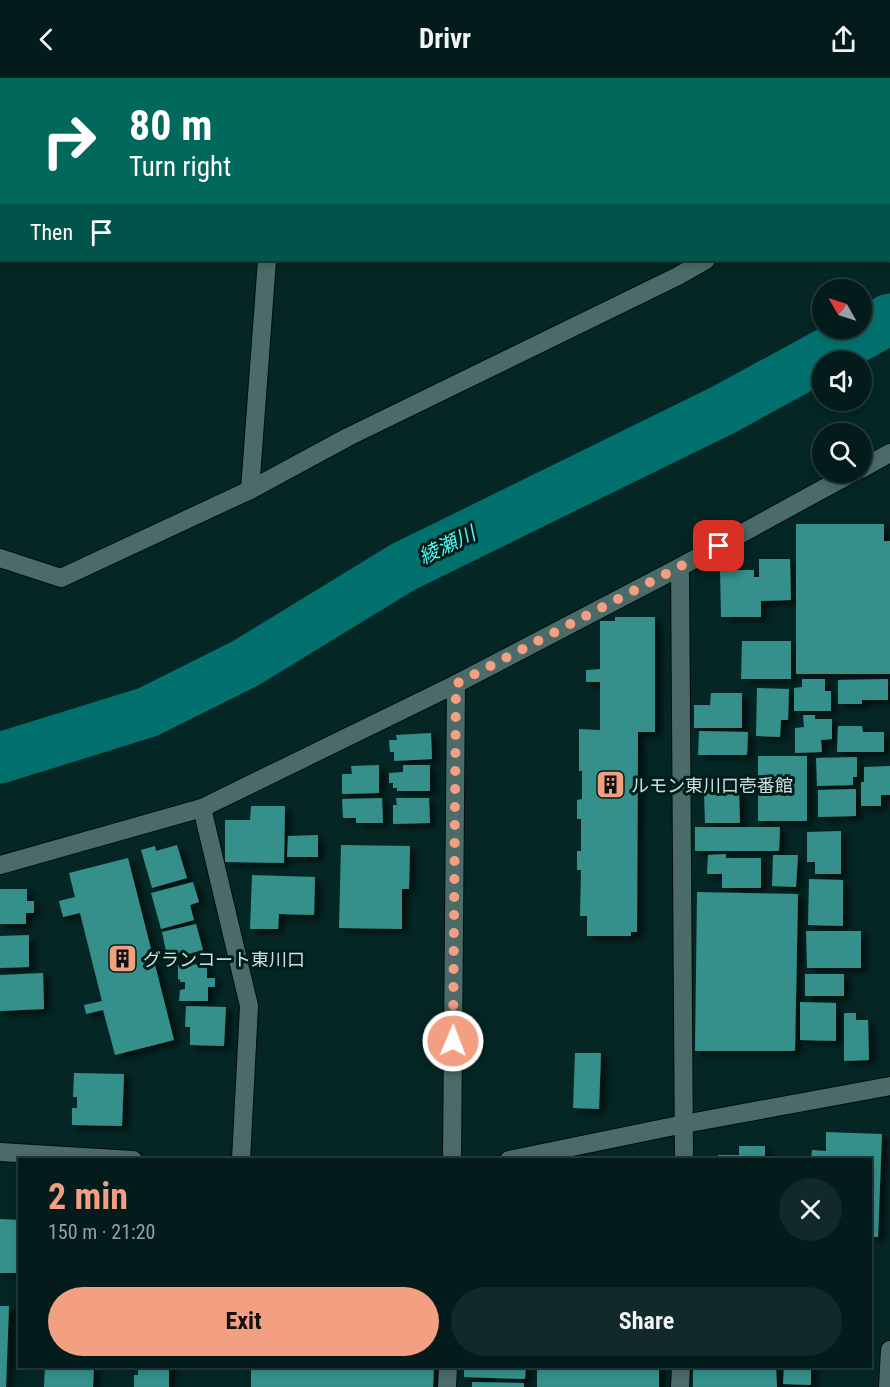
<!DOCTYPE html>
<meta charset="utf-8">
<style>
body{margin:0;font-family:"Roboto Condensed","Noto Sans JP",sans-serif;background:#112928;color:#f1f3f6;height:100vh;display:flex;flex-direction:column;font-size:22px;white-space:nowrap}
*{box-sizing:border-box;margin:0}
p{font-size:20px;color:#97a1a3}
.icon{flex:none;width:33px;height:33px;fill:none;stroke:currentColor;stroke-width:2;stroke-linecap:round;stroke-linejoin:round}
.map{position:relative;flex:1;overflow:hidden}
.panel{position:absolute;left:18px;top:1080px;width:854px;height:210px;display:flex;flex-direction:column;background:#031c1b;border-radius:0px;box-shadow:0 3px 9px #0003,0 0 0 2px #243a3a}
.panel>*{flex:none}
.guide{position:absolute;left:0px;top:0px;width:891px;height:183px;box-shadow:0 3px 9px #0003,0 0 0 2px #243a3a;background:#00695c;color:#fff;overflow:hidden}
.needle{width:39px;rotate:309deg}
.tools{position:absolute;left:812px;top:201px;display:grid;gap:12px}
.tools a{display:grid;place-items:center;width:60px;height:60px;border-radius:50%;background:#031c1b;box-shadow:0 3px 9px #0003,0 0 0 2px #243a3a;font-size:30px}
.pin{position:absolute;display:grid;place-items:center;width:51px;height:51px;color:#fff;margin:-26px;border-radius:12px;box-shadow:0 3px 9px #0006}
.me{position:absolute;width:66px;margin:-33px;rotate:1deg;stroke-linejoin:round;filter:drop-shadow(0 0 4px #0008)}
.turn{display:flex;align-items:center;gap:21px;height:126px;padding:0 30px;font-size:27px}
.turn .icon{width:78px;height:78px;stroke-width:2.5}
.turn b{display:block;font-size:42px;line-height:51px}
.then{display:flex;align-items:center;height:57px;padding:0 30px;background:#0003;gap:12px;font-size:22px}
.round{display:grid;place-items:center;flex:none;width:63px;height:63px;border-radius:32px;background:#112928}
.head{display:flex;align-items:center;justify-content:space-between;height:102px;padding:0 30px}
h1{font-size:36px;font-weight:700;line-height:45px;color:#f39f82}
.button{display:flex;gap:12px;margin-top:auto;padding:12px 30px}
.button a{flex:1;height:69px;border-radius:36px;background:#f39f82;color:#111;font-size:24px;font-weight:700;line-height:69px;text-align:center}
.button a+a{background:#112928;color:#f1f3f6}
header{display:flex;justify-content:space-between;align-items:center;height:78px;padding:0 30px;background:#031c1b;font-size:27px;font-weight:700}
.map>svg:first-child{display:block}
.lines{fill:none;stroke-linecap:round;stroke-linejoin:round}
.stream{stroke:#02716d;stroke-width:8}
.river{stroke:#02716d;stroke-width:51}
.building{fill:#35908b;filter:url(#shadow)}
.minor-casing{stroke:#000e0d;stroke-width:20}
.minor{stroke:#4a6b68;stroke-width:18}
.route{stroke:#f39f82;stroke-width:10;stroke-dasharray:0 18}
.labels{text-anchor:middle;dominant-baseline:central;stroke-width:6;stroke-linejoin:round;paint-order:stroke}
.poi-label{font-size:18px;fill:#cee0de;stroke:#001d1b;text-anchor:start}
.water-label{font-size:20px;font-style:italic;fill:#4ff9f0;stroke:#001d1b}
</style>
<header><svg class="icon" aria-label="back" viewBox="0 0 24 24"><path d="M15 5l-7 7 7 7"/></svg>Drivr<svg class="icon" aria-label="share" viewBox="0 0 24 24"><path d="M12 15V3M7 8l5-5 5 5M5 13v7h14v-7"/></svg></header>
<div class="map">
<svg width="890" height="1309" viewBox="0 0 890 1309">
<defs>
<filter id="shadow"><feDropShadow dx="6" dy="4" stdDeviation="3" flood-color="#0009"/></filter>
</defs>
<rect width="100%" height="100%" fill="#042624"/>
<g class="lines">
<!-- stream -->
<g class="stream">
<polyline points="561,2 562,0"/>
<polyline points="0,107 2,107"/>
</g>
<!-- river -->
<polyline class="river" points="0,680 148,634 246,585 403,489 723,332 890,241"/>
</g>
<!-- building -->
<g class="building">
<polygon points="796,446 884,446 884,463 890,463 890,596 796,596"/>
<polygon points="759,481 790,481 791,522 761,523 761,539 721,539 720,492 754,492 754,499 759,499"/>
<polygon points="615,539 655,539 655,654 638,654 637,854 631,854 631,858 587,858 587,838 580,838 581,792 577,792 577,773 581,773 581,741 577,741 577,722 582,721 582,693 579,693 579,651 600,652 600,604 586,604 586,592 600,591 600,543 615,543"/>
<polygon points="742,563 791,563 791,601 741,601"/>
<polygon points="802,601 825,601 825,613 831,613 831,633 794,633 794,610 802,609"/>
<polygon points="888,601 888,622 862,622 862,626 838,626 838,602"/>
<polygon points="757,610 789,611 788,642 781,642 780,659 756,658"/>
<polygon points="711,615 742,615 742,650 694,650 694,627 710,627"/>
<polygon points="803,637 815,637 815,641 832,641 832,661 821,662 822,674 795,675 795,650 804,649"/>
<polygon points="838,648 862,648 863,654 884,654 884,674 837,674"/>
<polygon points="699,653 748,654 747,677 698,677"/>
<polygon points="431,655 432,681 394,683 394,674 390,674 389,662 397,662 396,657"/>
<rect x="758" y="678" width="49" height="65"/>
<polygon points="857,679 857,699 853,699 853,707 817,708 816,680"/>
<polygon points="379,687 379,715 342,716 342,696 352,696 351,688"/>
<polygon points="403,687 430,687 430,713 397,713 397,710 393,710 393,705 389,705 389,695 403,694"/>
<polygon points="890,688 890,717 881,717 881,728 861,728 861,704 864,704 864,689"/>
<polygon points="856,711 856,738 818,739 818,712"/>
<polygon points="739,714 740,745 705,745 704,715"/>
<polygon points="382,720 383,745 356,745 356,740 343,740 342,721"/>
<polygon points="396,720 429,720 430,745 393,746 393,727 397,727"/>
<polygon points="251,728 285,728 284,785 225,784 225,742 250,742"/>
<polygon points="695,749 780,749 779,773 695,773"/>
<polygon points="841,753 841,796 815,796 815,784 807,784 807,754"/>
<polygon points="318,757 318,779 287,779 288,758"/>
<polygon points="177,767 187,800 152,810 141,772 155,768 156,773"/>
<polygon points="341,767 410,768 409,811 402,811 402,851 339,850"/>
<polygon points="726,776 726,780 761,780 761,810 722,810 722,796 707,796 708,777"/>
<polygon points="773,777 798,777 796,809 772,808"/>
<polygon points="128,780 174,962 115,977 103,932 86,936 84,927 102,923 80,835 63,839 59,823 75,819 69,795"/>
<polygon points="252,797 315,799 314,837 279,836 278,851 250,851"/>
<polygon points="809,801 843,802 843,848 808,847"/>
<polygon points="193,804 199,824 190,827 194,842 161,851 151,815"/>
<polygon points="0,811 27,811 27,823 34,823 34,835 26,835 26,846 0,846"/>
<polygon points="697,814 798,816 795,973 695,973"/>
<polygon points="196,846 203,872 181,878 181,875 167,878 162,854"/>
<polygon points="806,853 861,853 861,890 807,890"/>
<polygon points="29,857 29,889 0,890 0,858"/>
<polygon points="207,886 207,900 215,900 215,909 208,909 208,923 179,923 180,912 185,911 185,904 180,904 180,901 178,902 178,887"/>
<polygon points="43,895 44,931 0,933 0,897"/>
<rect x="805" y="896" width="39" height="22"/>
<polygon points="800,924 836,925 836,963 800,962"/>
<polygon points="186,928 226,929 224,968 190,967 190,949 185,949"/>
<polygon points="844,935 856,935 856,942 868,942 869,982 844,983"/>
<polygon points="575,975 601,975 599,1031 573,1030"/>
<polygon points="74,995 124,996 122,1048 72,1047 72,1030 77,1030 77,1019 73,1019"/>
<polygon points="826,1054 882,1056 878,1159 870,1159 870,1082 811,1082 812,1072 826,1073"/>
<polygon points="739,1068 765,1068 765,1082 718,1082 718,1077 739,1077"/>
<polygon points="0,1141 20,1142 20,1195 0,1195"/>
<polygon points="0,1228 9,1228 6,1309 0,1309"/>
<polygon points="45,1288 94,1288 93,1309 44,1309"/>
<polygon points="138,1288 169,1288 169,1309 134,1309 134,1297 138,1297"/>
<polygon points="251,1288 434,1288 433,1309 251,1309"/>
<polygon points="464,1288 526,1288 525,1301 464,1299"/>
<rect x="537" y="1288" width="122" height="21"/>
<polygon points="693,1288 776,1288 777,1309 693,1309"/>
<polygon points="784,1288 811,1288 811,1307 783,1306"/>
<polygon points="472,1304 524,1305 524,1309 472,1309"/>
</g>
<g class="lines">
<defs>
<g id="minor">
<polyline points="890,84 890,83"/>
<polyline points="861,391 890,375"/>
<polyline points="250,412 267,182"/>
<polyline points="0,480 61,500 250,412 348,359 678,198 706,182"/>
<polyline points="680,489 684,1082"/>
<polyline points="202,730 249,928 241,1082"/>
<polyline points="0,787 202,730 456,606 680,489 854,394"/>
<polyline points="0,1074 133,1082"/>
<polyline points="452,1082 456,606"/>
<polyline points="509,1082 684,1046 890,1008"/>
<polyline points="447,1309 448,1288"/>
<polyline points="680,1309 681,1288"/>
<polyline points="888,1309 890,1272"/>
</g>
</defs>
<!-- minor casing -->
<use href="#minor" class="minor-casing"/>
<!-- minor -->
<use href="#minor" class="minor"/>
</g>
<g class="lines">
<!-- route -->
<polyline class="route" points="453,963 456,606 719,468"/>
</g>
<!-- icons -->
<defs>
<symbol id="building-square" viewBox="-11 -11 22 22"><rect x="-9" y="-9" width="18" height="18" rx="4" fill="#f39f82" stroke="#001d1b"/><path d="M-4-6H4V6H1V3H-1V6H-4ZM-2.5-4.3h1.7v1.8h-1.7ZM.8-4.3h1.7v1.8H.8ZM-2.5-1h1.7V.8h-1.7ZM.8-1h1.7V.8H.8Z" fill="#111"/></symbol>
</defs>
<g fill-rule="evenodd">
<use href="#building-square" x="594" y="690" width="33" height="33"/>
<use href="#building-square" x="106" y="864" width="33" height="33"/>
</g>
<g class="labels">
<!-- poi labels -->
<g class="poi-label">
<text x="631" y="707">ルモン東川口壱番館</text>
<text x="143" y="881">グランコート東川口</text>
</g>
<!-- water labels -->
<g class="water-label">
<text transform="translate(447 467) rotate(-26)">綾瀬川</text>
</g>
</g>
</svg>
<div class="tools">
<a><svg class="needle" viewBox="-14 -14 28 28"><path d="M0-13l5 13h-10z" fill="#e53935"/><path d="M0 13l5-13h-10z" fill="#97a1a3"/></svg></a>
<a><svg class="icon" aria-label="sound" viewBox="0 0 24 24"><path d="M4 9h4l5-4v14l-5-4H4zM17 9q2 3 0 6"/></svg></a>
<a><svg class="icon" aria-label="search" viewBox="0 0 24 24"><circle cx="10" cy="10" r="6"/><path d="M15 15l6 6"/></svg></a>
</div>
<div class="pin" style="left:719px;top:468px;background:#d93025"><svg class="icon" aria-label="arrive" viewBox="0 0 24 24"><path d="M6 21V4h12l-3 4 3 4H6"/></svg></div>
<svg class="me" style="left:453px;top:963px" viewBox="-20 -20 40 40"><circle r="17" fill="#f39f82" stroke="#fff" stroke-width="3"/><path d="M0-11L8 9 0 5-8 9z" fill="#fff"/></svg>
<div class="guide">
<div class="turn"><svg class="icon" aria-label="right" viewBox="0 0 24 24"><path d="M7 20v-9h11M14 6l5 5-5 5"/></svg><div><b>80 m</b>Turn right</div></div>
<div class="then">Then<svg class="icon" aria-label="arrive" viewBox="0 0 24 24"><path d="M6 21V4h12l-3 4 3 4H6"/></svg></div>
</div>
<section class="panel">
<div class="head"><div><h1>2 min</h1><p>150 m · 21:20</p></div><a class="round"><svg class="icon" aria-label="close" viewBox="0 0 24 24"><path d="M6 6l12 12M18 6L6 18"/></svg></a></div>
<div class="button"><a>Exit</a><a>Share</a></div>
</section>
</div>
